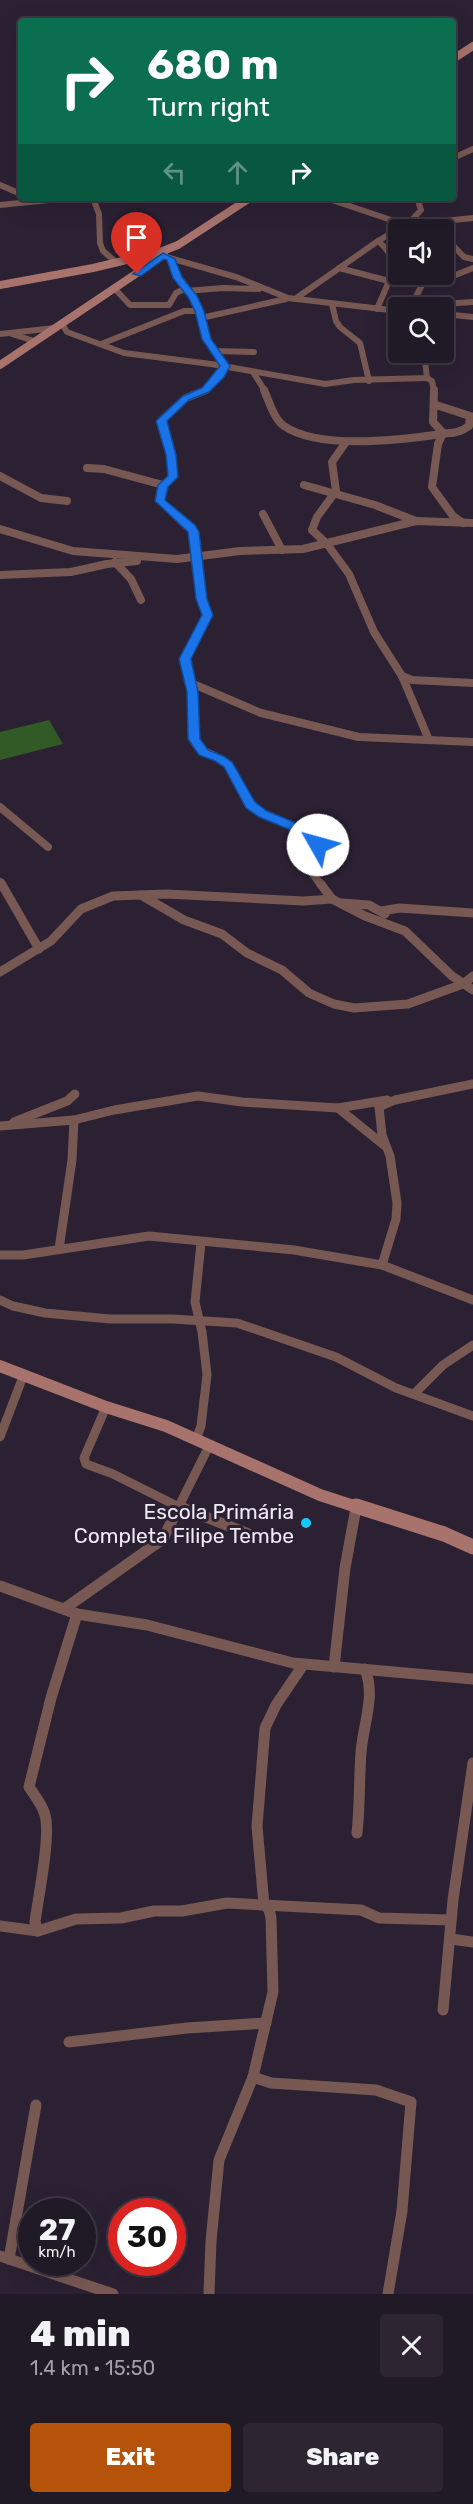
<!DOCTYPE html>
<meta charset="utf-8">
<style>
body{margin:0;font-family:Rubik,sans-serif;background:#2d2632;color:#f1f3f6;height:100vh;display:flex;flex-direction:column;font-size:22px;white-space:nowrap}
*{box-sizing:border-box;margin:0}
p{font-size:20px;color:#a2a0a7}
.icon{flex:none;width:33px;height:33px;fill:none;stroke:currentColor;stroke-width:2;stroke-linecap:round;stroke-linejoin:round}
.map{position:relative;height:2294px;overflow:hidden}
.sheet{display:flex;flex-direction:column;background:#201926;flex:1}
.sheet>*{flex:none}
.hud{position:absolute;left:18px;top:18px;width:438px;height:183px;border-radius:6px;box-shadow:0 6px 24px #0002,0 0 0 2px #3d3843;background:#0b6e4f;color:#fff;overflow:hidden}
.fabs{position:absolute;left:388px;top:219px;display:grid;gap:12px}
.fabs a{display:grid;place-items:center;width:66px;height:66px;border-radius:6px;background:#201926;box-shadow:0 6px 24px #0002,0 0 0 2px #3d3843;font-size:30px}
.speed{position:absolute;left:18px;top:2198px;display:flex;gap:12px;font-size:30px;font-weight:700;text-align:center}
.speed>*{display:grid;place-content:center;width:78px;height:78px;border-radius:50%;background:#201926;box-shadow:0 6px 24px #0002,0 0 0 2px #3d3843;line-height:1}
.speed small{font-size:15px;font-weight:400}
.speed .limit{border:9px solid #d22;background:#fff;color:#111}
.pin{position:absolute;display:grid;place-items:center;width:51px;height:51px;color:#fff;margin:-62px -26px;border-radius:50% 50% 50% 0;rotate:-45deg;box-shadow:0 0 6px #0007}
.pin .icon{rotate:45deg}
.me{position:absolute;width:66px;margin:-33px;rotate:308deg;stroke-linejoin:round;filter:drop-shadow(0 0 4px #0008)}
.turn{display:flex;align-items:center;gap:21px;height:126px;padding:0 30px;font-size:27px}
.turn .icon{width:78px;height:78px;stroke-width:2.5}
.turn b{display:block;font-size:42px;line-height:51px}
.lanes{display:flex;align-items:center;height:57px;padding:0 30px;background:#0003;justify-content:center;gap:30px;direction:ltr}
.lanes .off{opacity:.35}
.round{display:grid;place-items:center;flex:none;width:63px;height:63px;border-radius:6px;background:#2d2632}
.overview{display:flex;align-items:center;justify-content:space-between;height:102px;padding:0 30px}
h1{font-size:36px;font-weight:800;line-height:45px}
.cta{display:flex;gap:12px;margin-top:auto;padding:12px 30px}
.cta a{flex:1;height:69px;border-radius:6px;background:#b45309;color:#fff;font-size:24px;font-weight:800;line-height:69px;text-align:center}
.cta a+a{background:#2d2632;color:#f1f3f6}
.map>svg:first-child{display:block}
.green{fill:#315a26}
.lines{fill:none;stroke-linecap:round;stroke-linejoin:round}
.street-far3{stroke:#785853;stroke-width:6}
.street-far2{stroke:#785853;stroke-width:8}
.street-far1{stroke:#785853;stroke-width:9}
.street{stroke:#785853;stroke-width:11}
.secondary-far2{stroke:#a7736c;stroke-width:8}
.secondary-far1{stroke:#a7736c;stroke-width:12}
.secondary{stroke:#a7736c;stroke-width:15}
.route{fill:#1a73e8;stroke:#114b97;stroke-width:1.5}
.poi-dot{fill:#11cafa;stroke:#2b2133;stroke-width:2}
.labels{text-anchor:middle;dominant-baseline:central;stroke-width:6;stroke-linejoin:round;paint-order:stroke}
.poi-label{font-size:21px;fill:#f0eaf6;stroke:#2b2133;text-anchor:end}
</style>
<div class="map">
<svg width="473" height="2294" viewBox="0 0 473 2294">
<rect width="100%" height="100%" fill="#2b2133"/>
<!-- green -->
<polygon class="green" points="49,720 63,744 0,760 0,732"/>
<g class="lines">
<!-- street-far3 -->
<g class="street-far3">
<polyline points="453,158 473,149"/>
<polyline points="0,185 21,194"/>
<polyline points="93,198 99,214 100,243 103,251 117,263"/>
<polyline points="326,198 406,225 473,218"/>
<polyline points="0,205 69,198"/>
<polyline points="444,236 464,257 473,259"/>
<path d="M 378,241 C 391,252 397,264 388,280"/>
<polyline points="163,256 236,277 288,298 399,311"/>
<polyline points="171,259 177,278 192,296 199,311 206,339 225,366"/>
<polyline points="339,268 389,281 377,309"/>
<polyline points="115,289 130,305 169,305 176,293 184,289"/>
<polyline points="186,291 223,288 259,289"/>
<polyline points="295,299 378,241 410,222 421,210 419,204 422,198"/>
<polyline points="332,304 336,321 340,327 360,343 369,381"/>
<polyline points="413,306 473,302"/>
<polyline points="410,308 424,281 448,278 473,268"/>
<polyline points="444,314 473,317"/>
<polyline points="201,318 286,299"/>
<polyline points="62,324 67,332 124,353 211,364 325,384 354,380 427,378"/>
<polyline points="0,334 55,328"/>
<polyline points="12,334 34,341"/>
<polyline points="101,344 184,311 199,311"/>
<polyline points="216,351 254,352"/>
<polyline points="424,352 427,378 432,381 434,391"/>
<polyline points="253,372 265,391"/>
<polyline points="203,391 220,375 225,366"/>
</g>
<!-- street-far2 -->
<g class="street-far2">
<path d="M 264,390 C 269,401 274,419 284,426 C 319,450 401,440 441,434"/>
<polyline points="434,390 433,422 443,433 438,444 432,487 453,516 463,523"/>
<polyline points="436,405 473,417"/>
<path d="M 443,433 C 453,434 461,432 469,426 L 470,416"/>
<polyline points="346,442 332,462 336,491 317,517 312,530 327,544 349,574 374,632 402,676 412,680 473,683"/>
<path d="M 87,468 L 104,469 L 163,485 L 160,501 L 191,527 L 202,599 L 207,615 L 185,659 L 192,692 L 196,745 C 205,754 218,755 227,764 C 239,776 241,798 255,808 C 277,825 298,822 318,845 L 309,857 L 313,874 L 321,885"/>
<polyline points="0,476 41,498 67,501"/>
<polyline points="163,485 173,477 171,455 161,421 186,398 206,390"/>
<polyline points="304,485 375,505 416,521"/>
<polyline points="263,514 282,550"/>
<polyline points="0,529 73,551 177,559 240,551 303,549 416,521 473,523"/>
<polyline points="115,562 131,579 141,600"/>
<polyline points="0,575 71,572 107,564 137,561"/>
<polyline points="402,676 429,740"/>
<polyline points="191,683 261,713 359,737 473,742"/>
<polyline points="0,807 48,847"/>
<polyline points="0,882 2,885"/>
</g>
<!-- street-far1 -->
<g class="street-far1">
<polyline points="1,883 39,949"/>
<polyline points="320,883 332,899"/>
<polyline points="141,895 184,920 222,934 247,953 282,970 309,993 334,1004 354,1008 408,1004 463,984 473,976"/>
<polyline points="342,903 369,905 385,914"/>
<polyline points="382,911 399,908 473,913"/>
<polyline points="0,972 51,941 81,909 113,896 166,894 303,901 332,899 365,916 405,931 452,976 473,990"/>
<polyline points="338,1108 385,1146"/>
<polyline points="14,1122 67,1101 75,1094"/>
<polyline points="0,1126 74,1120 114,1110 198,1096 242,1102 338,1108 387,1100"/>
<polyline points="59,1249 72,1160 74,1120"/>
<polyline points="0,1255 23,1255 149,1236 294,1250 382,1265 473,1300"/>
<polyline points="382,1265 396,1219 397,1203 390,1156 382,1135 379,1107 395,1100 473,1084"/>
<polyline points="0,1300 13,1306 45,1313 110,1319 173,1319 237,1323 336,1357 396,1388 473,1416"/>
<polyline points="414,1394 443,1365 473,1345"/>
<polyline points="106,1407 84,1458 86,1464 113,1474 181,1508"/>
<polyline points="0,1437 24,1374"/>
<polyline points="196,1440 201,1426 207,1375 202,1332 195,1302 201,1243"/>
<polyline points="178,1508 209,1446"/>
</g>
<!-- street -->
<g class="street">
<polyline points="178,1506 249,1534"/>
<polyline points="0,1586 77,1614 147,1625 293,1663 473,1679"/>
<polyline points="64,1609 163,1539 179,1506"/>
<polyline points="334,1667 345,1568 356,1508"/>
<path d="M 357,1833 C 360,1806 359,1779 361,1753 C 363,1724 376,1697 365,1669"/>
<polyline points="0,1926 38,1931 76,1919 121,1918 154,1911 182,1911 227,1903 361,1910 379,1918 451,1920"/>
<path d="M 38,1931 L 35,1922 C 38,1898 51,1836 45,1815 C 42,1804 35,1796 29,1787 L 51,1698 L 77,1614"/>
<polyline points="451,1939 473,1942"/>
<polyline points="443,2010 453,1900 473,1763"/>
<polyline points="69,2042 187,2028 266,2023"/>
<polyline points="253,2077 271,2083 376,2090 411,2102 402,2211 388,2294"/>
<polyline points="0,2256 113,2294"/>
<polyline points="9,2259 36,2105"/>
<polyline points="209,2294 211,2241 219,2160 253,2077 273,1992 271,1918 269,1909 264,1905 257,1826 265,1728 276,1705 303,1665"/>
</g>
<!-- secondary-far2 -->
<g class="secondary-far2">
<polyline points="453,59 473,46"/>
<polyline points="0,285 93,268 160,252 178,245 250,198"/>
<polyline points="0,365 164,255"/>
</g>
<!-- secondary-far1 -->
<polyline class="secondary-far1" points="0,1366 106,1407 166,1426 320,1495 360,1508"/>
<!-- secondary -->
<polyline class="secondary" points="356,1506 444,1534 473,1547"/>
</g>
<!-- route -->
<polygon class="route" points="163,253 175,259 182,277 197,296 204,311 211,339 230,366 224,377 209,392 189,400 167,421 176,455 178,477 168,487 165,500 195,525 199,532 207,599 213,615 191,659 198,692 200,739 208,750 223,756 232,762 255,802 267,811 311,829 324,845 318,849 314,848 303,835 259,817 246,808 224,767 215,761 199,755 188,739 187,692 179,659 202,615 196,599 188,532 155,501 158,485 168,476 166,455 156,421 183,396 202,388 220,366 202,339 195,311 188,297 173,278 167,260 164,259 141,276 133,274"/>
<!-- markers -->
<circle class="poi-dot" cx="306" cy="1523" r="6"/>
<g class="labels">
<!-- poi labels -->
<g class="poi-label">
<text x="294" y="1511">Escola Primária<tspan x="294" dy="24">Completa Filipe Tembe</tspan></text>
</g>
</g>
</svg>
<div class="fabs">
<a><svg class="icon" aria-label="sound" viewBox="0 0 24 24"><path d="M4 9h4l5-4v14l-5-4H4zM17 9q2 3 0 6"/></svg></a>
<a><svg class="icon" aria-label="search" viewBox="0 0 24 24"><circle cx="10" cy="10" r="6"/><path d="M15 15l6 6"/></svg></a>
</div>
<div class="speed"><div>27<small>km/h</small></div><div class="limit">30</div></div>
<div class="pin" style="left:137px;top:274px;background:#d93025"><svg class="icon" aria-label="arrive" viewBox="0 0 24 24"><path d="M6 21V4h12l-3 4 3 4H6"/></svg></div>
<svg class="me" style="left:318px;top:845px" viewBox="-20 -20 40 40"><circle r="19" fill="#fff"/><path d="M0-13L10 11 0 6-10 11z" fill="#1a73e8"/></svg>
<div class="hud">
<div class="turn"><svg class="icon" aria-label="right" viewBox="0 0 24 24"><path d="M7 20v-9h11M14 6l5 5-5 5"/></svg><div><b>680 m</b>Turn right</div></div>
<div class="lanes"><svg class="icon off" aria-label="left" viewBox="0 0 24 24"><path d="M17 20v-9H6M10 6l-5 5 5 5"/></svg><svg class="icon off" aria-label="ahead" viewBox="0 0 24 24"><path d="M12 20V5M6 11l6-6 6 6"/></svg><svg class="icon" aria-label="right" viewBox="0 0 24 24"><path d="M7 20v-9h11M14 6l5 5-5 5"/></svg></div>
</div>
</div>
<section class="sheet">
<div class="overview"><div><h1>4 min</h1><p>1.4 km · 15:50</p></div><a class="round"><svg class="icon" aria-label="close" viewBox="0 0 24 24"><path d="M6 6l12 12M18 6L6 18"/></svg></a></div>
<div class="cta"><a>Exit</a><a>Share</a></div>
</section>
